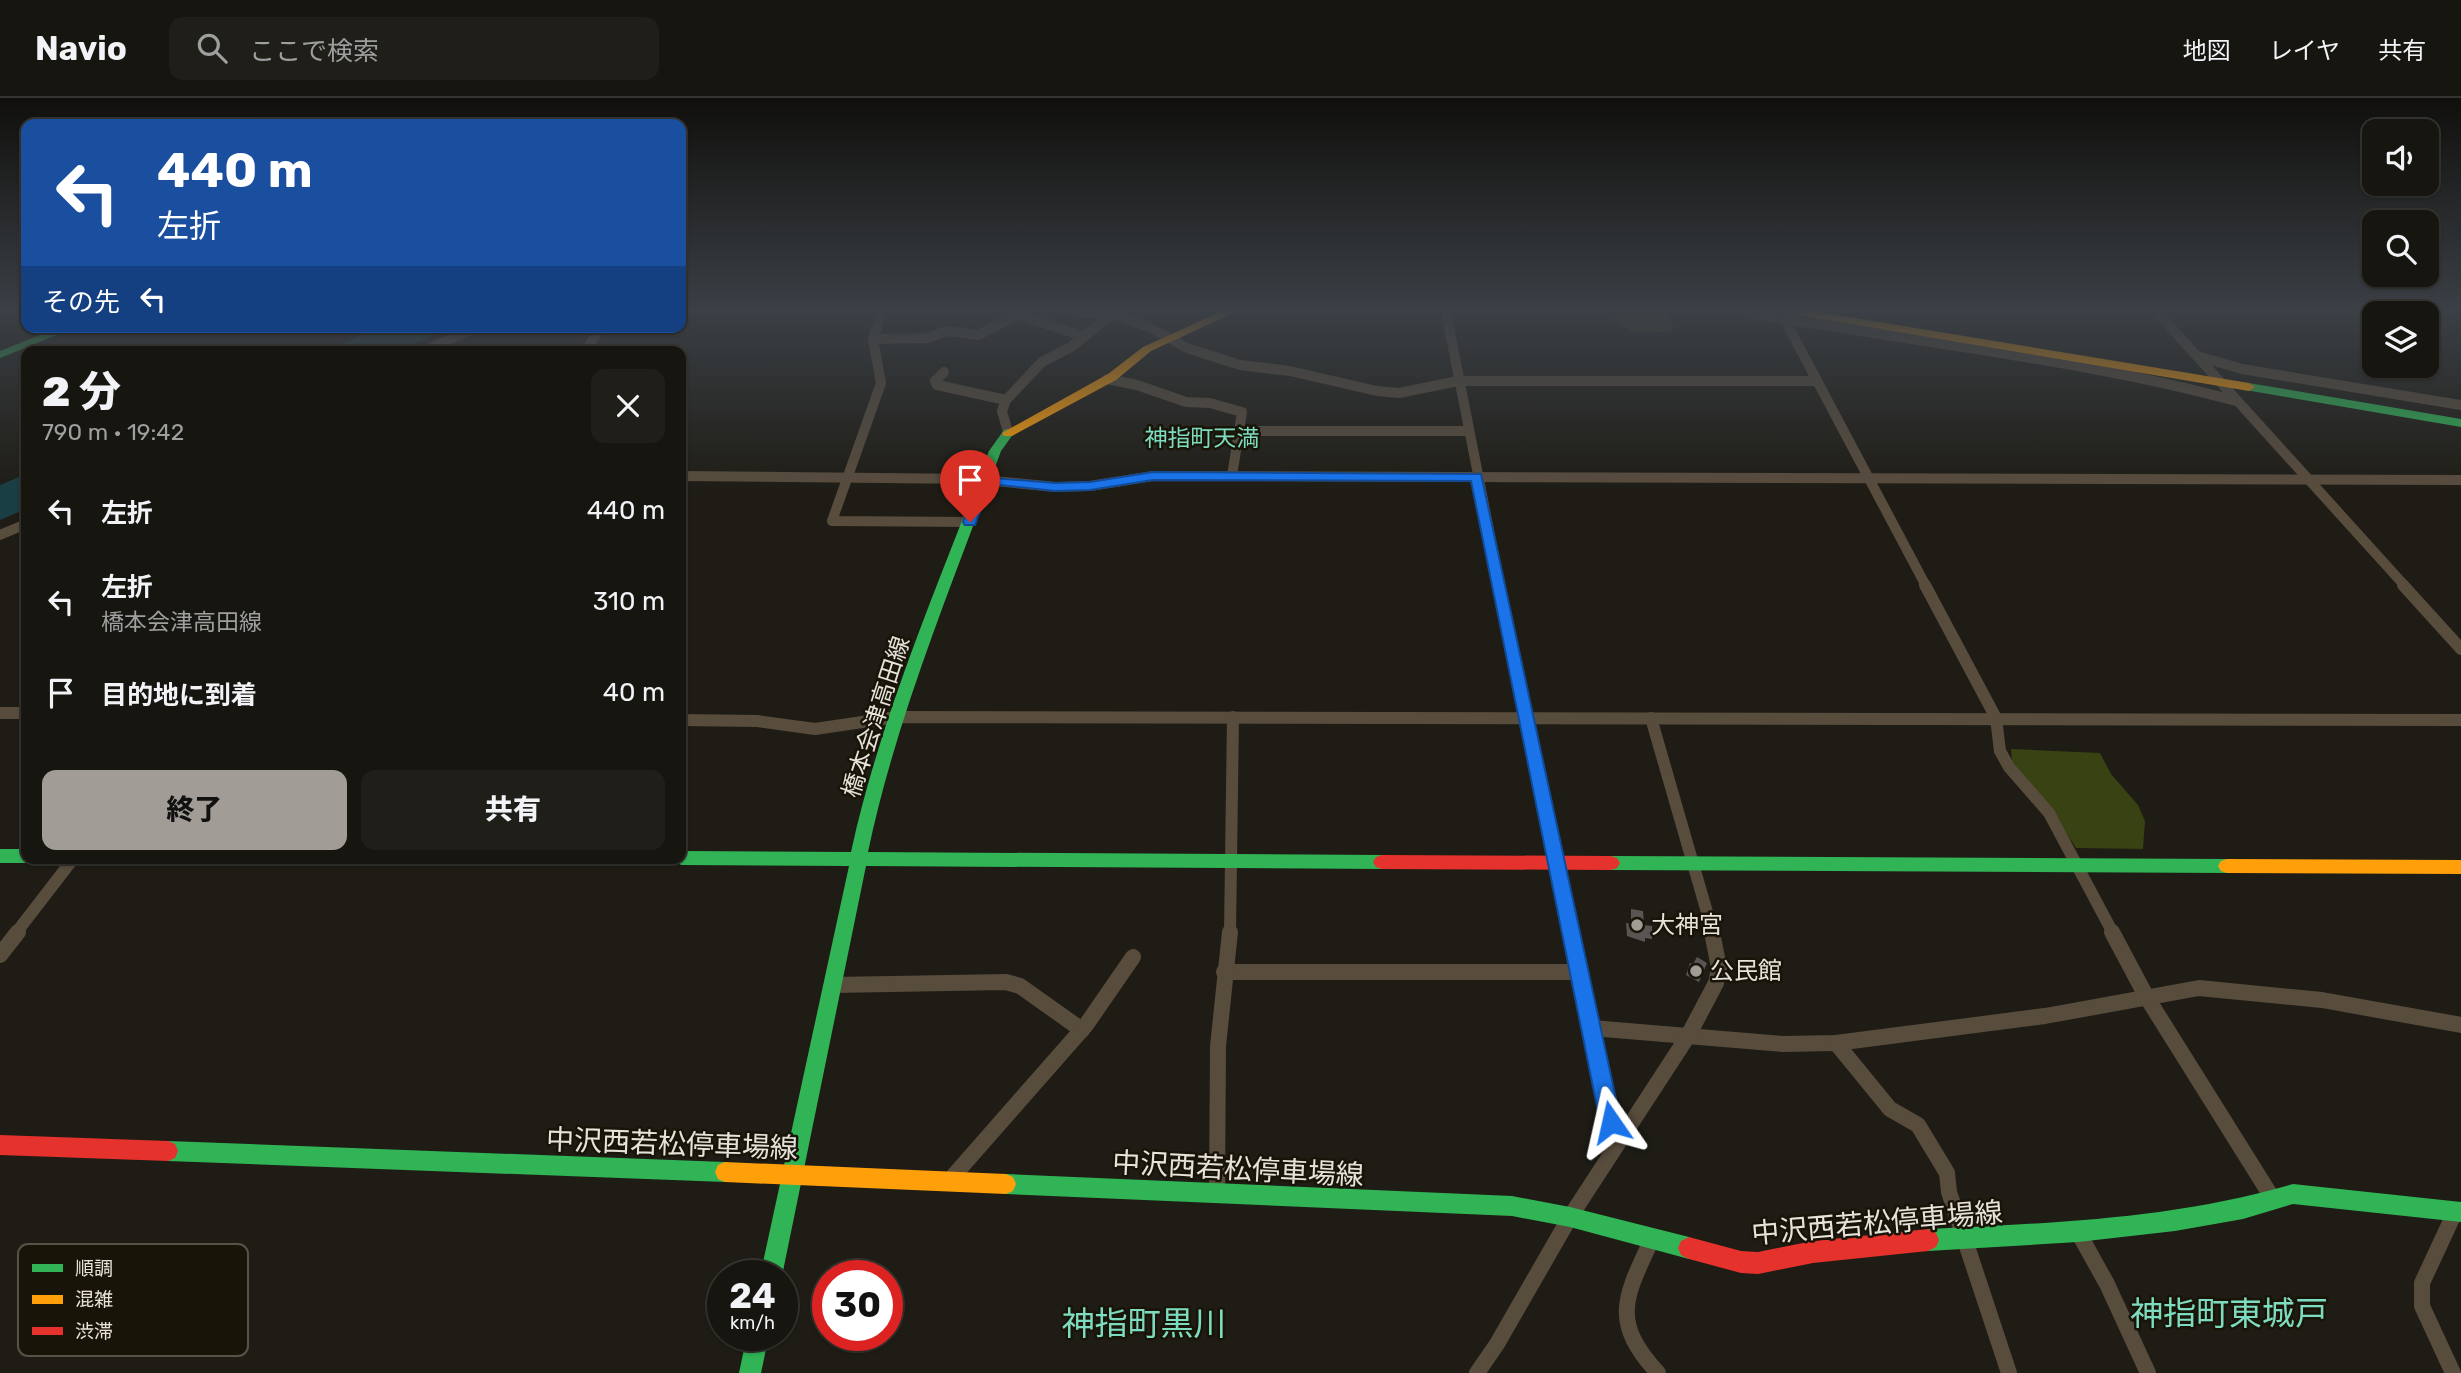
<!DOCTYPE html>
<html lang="ja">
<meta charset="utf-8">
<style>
body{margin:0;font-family:Rubik,"Noto Sans JP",sans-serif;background:#1f1e19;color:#f1f3f6;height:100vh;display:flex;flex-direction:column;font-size:26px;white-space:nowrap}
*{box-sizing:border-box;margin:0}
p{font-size:23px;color:#9e9f9f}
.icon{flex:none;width:38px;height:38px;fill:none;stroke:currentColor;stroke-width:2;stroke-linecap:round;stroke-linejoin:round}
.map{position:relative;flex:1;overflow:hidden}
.details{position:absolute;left:21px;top:248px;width:665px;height:518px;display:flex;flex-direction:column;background:#161510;border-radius:14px;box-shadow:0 2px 5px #0004,0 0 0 2px #353430}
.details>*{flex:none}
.guide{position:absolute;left:21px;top:21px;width:665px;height:214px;border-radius:14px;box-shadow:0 2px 5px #0004,0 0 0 2px #353430;background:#1a4fa0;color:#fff;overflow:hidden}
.controls{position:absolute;left:2362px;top:21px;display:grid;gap:14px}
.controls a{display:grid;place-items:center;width:77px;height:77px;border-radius:14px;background:#161510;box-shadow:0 2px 5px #0004,0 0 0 2px #353430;font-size:35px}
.speed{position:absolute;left:707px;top:1162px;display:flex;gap:14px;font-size:35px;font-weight:700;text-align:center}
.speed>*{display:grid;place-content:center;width:91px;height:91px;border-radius:50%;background:#161510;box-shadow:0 2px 5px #0004,0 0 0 2px #353430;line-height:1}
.speed small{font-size:18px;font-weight:400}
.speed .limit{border:10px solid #d22;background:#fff;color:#111}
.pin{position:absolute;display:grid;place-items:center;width:60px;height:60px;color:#fff;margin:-72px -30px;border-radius:50% 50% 50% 0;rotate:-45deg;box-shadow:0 0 7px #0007}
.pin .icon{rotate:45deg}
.me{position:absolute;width:77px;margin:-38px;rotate:349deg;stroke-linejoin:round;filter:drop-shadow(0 0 5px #0008)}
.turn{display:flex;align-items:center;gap:24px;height:147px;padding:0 21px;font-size:32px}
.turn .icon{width:91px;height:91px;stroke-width:2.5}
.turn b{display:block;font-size:49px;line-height:60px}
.then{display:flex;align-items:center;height:66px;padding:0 21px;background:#0003;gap:14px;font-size:26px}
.round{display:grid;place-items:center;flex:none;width:74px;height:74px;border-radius:14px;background:#1f1e19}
.overview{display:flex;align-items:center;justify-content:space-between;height:119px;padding:0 21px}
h1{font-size:42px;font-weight:800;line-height:52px}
.primary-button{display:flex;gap:14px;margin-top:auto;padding:14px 21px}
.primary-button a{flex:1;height:80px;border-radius:14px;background:#a19d96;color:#111;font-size:28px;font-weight:800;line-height:80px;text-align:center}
.primary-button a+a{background:#1f1e19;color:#f1f3f6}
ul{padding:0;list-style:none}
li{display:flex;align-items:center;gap:21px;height:91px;padding:0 21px}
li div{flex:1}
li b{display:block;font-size:26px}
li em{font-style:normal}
header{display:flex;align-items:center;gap:42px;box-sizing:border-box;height:98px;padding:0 35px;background:#161510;border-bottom:2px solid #353430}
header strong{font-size:33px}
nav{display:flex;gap:38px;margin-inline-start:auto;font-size:24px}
.search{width:490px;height:63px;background:#1f1e19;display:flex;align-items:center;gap:18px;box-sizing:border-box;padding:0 24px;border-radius:14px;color:#9e9f9f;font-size:26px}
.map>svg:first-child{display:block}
.green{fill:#384212}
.water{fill:#193e44}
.building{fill:#585553}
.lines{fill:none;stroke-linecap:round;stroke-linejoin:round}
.street-far2{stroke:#584c3d;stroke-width:10}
.street-far1{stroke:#584c3d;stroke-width:12}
.street{stroke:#584c3d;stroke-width:16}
.fast{fill:#30b455;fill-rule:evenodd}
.slow{fill:#ff9f0a;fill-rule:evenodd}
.jam{fill:#e5322d;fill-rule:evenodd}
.route{fill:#1a73e8;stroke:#114b97;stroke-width:2}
.poi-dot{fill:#a19d96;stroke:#191408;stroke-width:2.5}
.labels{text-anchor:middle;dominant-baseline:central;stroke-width:5;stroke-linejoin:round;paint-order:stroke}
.far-quarter-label{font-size:23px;fill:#7ddcc0;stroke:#191408}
.street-label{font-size:24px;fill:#e7e3db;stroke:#191408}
.poi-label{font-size:24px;fill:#e7e3db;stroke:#191408;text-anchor:start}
.near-street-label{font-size:28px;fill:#e7e3db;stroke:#191408}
.near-quarter-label{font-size:33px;fill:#7ddcc0;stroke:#191408}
.key{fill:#191408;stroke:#575247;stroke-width:2}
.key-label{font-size:19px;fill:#e7e3db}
</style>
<header>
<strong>Navio</strong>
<div class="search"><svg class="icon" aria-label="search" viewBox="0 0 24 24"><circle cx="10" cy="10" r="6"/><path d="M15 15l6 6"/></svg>ここで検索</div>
<nav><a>地図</a><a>レイヤ</a><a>共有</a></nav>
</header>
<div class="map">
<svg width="2461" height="1275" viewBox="0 0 2461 1275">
<rect width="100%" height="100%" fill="#1e1c15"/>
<!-- green -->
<g class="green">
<path d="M 1615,214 L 1667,214 L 1673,228 L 1672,233 C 1653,235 1625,238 1614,220 Z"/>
<polygon points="2011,651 2100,655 2111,676 2138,707 2145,723 2143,751 2076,750 2051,711 2012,663"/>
</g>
<!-- water -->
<g class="water">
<polygon points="381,229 452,229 396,254 323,254"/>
<polygon points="26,376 26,411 0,422 0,387"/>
</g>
<!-- building -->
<g class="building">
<polygon points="1631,811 1643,813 1644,827 1652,828 1652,841 1645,840 1645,844 1627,838 1626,825 1631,826"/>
<polygon points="1697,859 1707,865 1699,884 1686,877 1690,865 1693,866"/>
</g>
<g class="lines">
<!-- street-far2 -->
<g class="street-far2">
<polyline points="882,214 873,241 881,285 832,423 970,424"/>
<polyline points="1010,214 1083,238"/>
<polyline points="1072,214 1119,217 1151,230 1187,250 1240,267 1290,273 1377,293 1399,295 1458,283 1817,283"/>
<polyline points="1446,214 1500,488"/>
<path d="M 1745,214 C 1781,223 1818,225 1855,232 C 1982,253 2112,269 2236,303"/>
<polyline points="1788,214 1788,228 1926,488"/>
<polyline points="2157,214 2405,488"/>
<polyline points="873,241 927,240 947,233 978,237 1017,217"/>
<polyline points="422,254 477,229"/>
<polyline points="585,254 601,229"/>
<polyline points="2197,258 2242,271 2461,307"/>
<polyline points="944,274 935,283 937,287 1006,302"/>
<polyline points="1107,281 1137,287 1186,304 1210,305 1242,314 1232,378"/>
<polyline points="1239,333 1468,333"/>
<polyline points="1008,334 1002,313 1006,302 1042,264 1071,249 1112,216"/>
<polyline points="681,378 974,381 1055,389 1090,388 1153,378 2461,382"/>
<polyline points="0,437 26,426"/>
</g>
<!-- street-far1 -->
<g class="street-far1">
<polyline points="1499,487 1571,835"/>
<polyline points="1925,487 1996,620 2000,653 2009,669 2049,715 2113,835"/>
<polyline points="2403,487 2461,551"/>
<polyline points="0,615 26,615"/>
<polyline points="1651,620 1713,835"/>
<polyline points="681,622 757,623 815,631 896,619 2461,622"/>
<polyline points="16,835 73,761"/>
<polyline points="1230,835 1233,619"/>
</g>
<!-- street -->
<g class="street">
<polyline points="1571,834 1615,1047"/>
<polyline points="2112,834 2146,898 2273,1101"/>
<polyline points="0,857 18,834"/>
<polyline points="1224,874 1581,874"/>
<polyline points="833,887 1006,884 1020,888 1082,932"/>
<polyline points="1592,930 1783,946 1836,945 2045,918 2199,890 2322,902 2461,927"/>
<polyline points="1836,945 1890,1011 1918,1027 1947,1075 1949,1094 2009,1275"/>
<polyline points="949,1083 1086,927 1133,859"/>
<polyline points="1217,1095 1218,948 1230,834"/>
<polyline points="2078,1134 2107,1186 2148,1275"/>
<path d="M 1652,1141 C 1625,1199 1610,1223 1658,1275"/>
<polyline points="1477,1275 1497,1246 1570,1119 1688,938 1716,885 1719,870 1712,834"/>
<polyline points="2453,1275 2422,1208 2422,1185 2455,1114"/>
</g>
<!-- fast -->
<g class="fast">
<polygon points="60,229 76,229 0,260 0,253"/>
<polygon points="2249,285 2461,321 2461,329 2245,292 2243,289"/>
<path d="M 1008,331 L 1014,335 L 1001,353 C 953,485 897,616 868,754 L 1382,757 L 1388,759 L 1391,764 L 1388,769 L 1382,771 L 866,768 L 782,1178 L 760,1178 L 849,768 L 681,767 L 673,761 L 681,761 L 681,753 L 851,754 C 881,616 939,485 989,353 L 1004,332 Z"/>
<polygon points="0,751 26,751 26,761 33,761 26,765 0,765"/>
<polygon points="1611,758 2227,761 2233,763 2236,768 2233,773 2227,775 1611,772 1605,770 1602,765 1605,760"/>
<polygon points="168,1043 725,1064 732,1067 735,1074 732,1081 725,1084 168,1063 161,1060 158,1053 161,1046"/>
<polygon points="1006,1076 1512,1098 1570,1109 1689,1139 1697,1143 1700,1150 1697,1157 1689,1161 1570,1129 1512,1118 1006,1096 999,1093 996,1086 999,1079"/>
<path d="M 2293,1086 L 2461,1104 L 2461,1124 L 2293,1106 L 2243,1121 L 2175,1133 L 2078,1144 L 1928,1153 L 1920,1149 L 1917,1142 L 1920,1135 L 1928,1131 C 2051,1125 2174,1121 2293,1086 Z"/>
<polygon points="747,1237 769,1237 761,1275 739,1275"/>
</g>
<!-- slow -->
<g class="slow">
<polygon points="1220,214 1235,214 1151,253 1116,282 1012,338 1004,338 1002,335 1108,276 1143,249"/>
<polygon points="1792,214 1818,214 2249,285 2255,289 2249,293 1797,217"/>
<polygon points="2227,761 2461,762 2461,776 2227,775 2221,773 2218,768 2221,763"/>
<polygon points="725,1064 1006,1076 1013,1079 1016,1086 1013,1093 1006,1096 725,1084 718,1081 715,1074 718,1067"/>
</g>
<!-- jam -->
<g class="jam">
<polygon points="1382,757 1611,758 1617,760 1620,765 1617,770 1611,772 1382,771 1376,769 1373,764 1376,759"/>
<polygon points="0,1037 168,1043 175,1046 178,1053 175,1060 168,1063 0,1057"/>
<polygon points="1928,1131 1936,1135 1939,1142 1936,1149 1928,1153 1813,1165 1758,1176 1741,1175 1689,1161 1681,1157 1678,1150 1681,1143 1689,1139 1741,1153 1758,1154 1813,1143"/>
</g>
</g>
<!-- sky -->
<linearGradient id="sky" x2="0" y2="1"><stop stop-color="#100f0c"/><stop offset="0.54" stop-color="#3b4046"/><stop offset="1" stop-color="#3b4046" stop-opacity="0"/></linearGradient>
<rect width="2461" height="393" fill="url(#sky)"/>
<!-- route -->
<polygon class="route" points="1153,374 1481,376 1621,1024 1618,1030 1611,1033 1603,1030 1600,1024 1471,383 1153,382 1090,392 1055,393 990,386 975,427 965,427 963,424 981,379 1055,385 1090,384"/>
<!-- markers -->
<g class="poi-dot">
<circle cx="1637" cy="827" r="7"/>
<circle cx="1696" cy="873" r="7"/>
</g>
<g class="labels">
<!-- far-quarter labels -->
<g class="far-quarter-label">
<text x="1202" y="340">神指町天満</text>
</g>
<!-- street labels -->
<g class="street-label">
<text transform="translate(876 619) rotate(-72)">橋本会津高田線</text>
</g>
<!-- poi labels -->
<g class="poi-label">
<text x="1651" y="827">大神宮</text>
<text x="1710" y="873">公民館</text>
</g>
<!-- near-street labels -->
<g class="near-street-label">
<text transform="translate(672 1046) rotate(2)">中沢西若松停車場線</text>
<text transform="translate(1238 1071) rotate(3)">中沢西若松停車場線</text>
<text transform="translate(1877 1125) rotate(-5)">中沢西若松停車場線</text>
</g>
<!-- near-quarter labels -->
<g class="near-quarter-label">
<text x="2229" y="1215">神指町東城戸</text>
<text x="1144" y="1225">神指町黒川</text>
</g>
</g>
<!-- legend -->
<rect x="18" y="1146" width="230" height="112" rx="10" class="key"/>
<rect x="32" y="1166" width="31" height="8" fill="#30b455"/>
<rect x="32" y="1197" width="31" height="9" fill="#ff9f0a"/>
<rect x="32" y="1229" width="31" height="8" fill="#e5322d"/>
<g class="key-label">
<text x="75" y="1177">順調</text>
<text x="75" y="1208">混雑</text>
<text x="75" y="1240">渋滞</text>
</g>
</svg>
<div class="controls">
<a><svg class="icon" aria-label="sound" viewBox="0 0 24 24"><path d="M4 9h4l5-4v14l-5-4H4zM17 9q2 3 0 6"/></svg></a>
<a><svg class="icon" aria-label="search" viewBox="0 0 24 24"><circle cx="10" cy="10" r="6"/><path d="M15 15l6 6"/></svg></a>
<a><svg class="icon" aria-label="layers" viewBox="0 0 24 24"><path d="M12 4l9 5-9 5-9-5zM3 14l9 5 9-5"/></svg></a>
</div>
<div class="speed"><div>24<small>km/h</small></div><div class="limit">30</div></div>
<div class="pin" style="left:970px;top:424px;background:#d93025"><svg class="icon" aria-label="arrive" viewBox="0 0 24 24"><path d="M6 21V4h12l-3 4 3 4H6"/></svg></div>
<svg class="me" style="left:1611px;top:1024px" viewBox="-20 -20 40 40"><path d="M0-17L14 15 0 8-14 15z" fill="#1a73e8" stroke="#fff" stroke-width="4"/></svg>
<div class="guide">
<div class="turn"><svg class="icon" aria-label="left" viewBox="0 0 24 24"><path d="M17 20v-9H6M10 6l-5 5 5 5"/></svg><div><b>440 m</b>左折</div></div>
<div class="then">その先<svg class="icon" aria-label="left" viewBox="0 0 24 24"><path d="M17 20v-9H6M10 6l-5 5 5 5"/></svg></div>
</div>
<section class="details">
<div class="overview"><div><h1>2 分</h1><p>790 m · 19:42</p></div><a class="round"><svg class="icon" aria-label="close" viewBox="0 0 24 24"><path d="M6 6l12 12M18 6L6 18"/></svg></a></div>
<ul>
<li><svg class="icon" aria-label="left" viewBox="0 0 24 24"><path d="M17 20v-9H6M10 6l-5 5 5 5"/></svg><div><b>左折</b></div><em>440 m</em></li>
<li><svg class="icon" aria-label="left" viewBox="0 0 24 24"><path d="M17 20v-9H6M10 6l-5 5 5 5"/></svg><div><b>左折</b><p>橋本会津高田線</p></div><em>310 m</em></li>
<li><svg class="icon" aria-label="arrive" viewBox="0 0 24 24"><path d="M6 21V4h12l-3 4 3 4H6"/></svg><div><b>目的地に到着</b></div><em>40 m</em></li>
</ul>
<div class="primary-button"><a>終了</a><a>共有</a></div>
</section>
</div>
